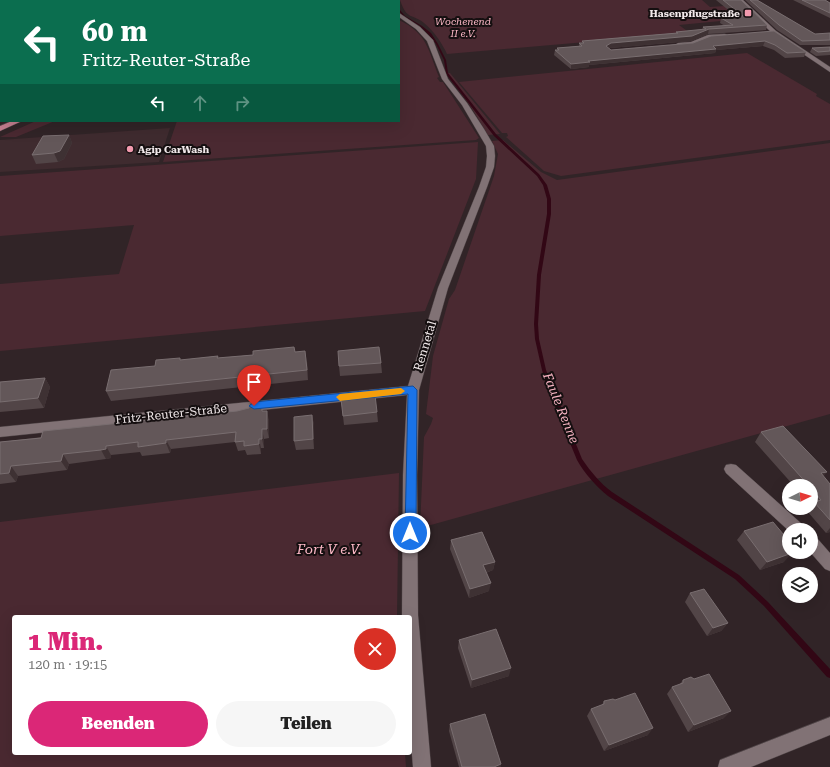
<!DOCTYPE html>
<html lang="de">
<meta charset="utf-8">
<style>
body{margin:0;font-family:"Roboto Serif",serif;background:#f6f6f6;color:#222;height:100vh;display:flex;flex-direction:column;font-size:15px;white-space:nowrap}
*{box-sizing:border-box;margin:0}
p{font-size:13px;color:#767676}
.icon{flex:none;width:22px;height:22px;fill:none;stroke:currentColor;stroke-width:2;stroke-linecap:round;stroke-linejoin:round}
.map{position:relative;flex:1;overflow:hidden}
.side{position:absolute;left:12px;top:615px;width:400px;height:140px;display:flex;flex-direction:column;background:#fff;border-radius:4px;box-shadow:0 4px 16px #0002}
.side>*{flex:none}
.top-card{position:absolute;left:0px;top:0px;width:400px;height:122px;box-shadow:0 4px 16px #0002;background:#0b6e4f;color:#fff;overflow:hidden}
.needle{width:26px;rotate:85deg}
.tools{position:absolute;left:782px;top:479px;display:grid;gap:8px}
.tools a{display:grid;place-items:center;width:36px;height:36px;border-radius:50%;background:#fff;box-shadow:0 4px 16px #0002;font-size:20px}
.pin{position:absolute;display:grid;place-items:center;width:34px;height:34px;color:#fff;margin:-41px -17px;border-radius:50% 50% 50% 0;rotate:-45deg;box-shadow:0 0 4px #0007}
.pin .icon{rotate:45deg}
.me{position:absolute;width:44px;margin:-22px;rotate:0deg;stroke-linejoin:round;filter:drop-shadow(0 0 3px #0008)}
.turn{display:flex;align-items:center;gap:14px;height:84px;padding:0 16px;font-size:18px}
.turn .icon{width:52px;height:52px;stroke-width:2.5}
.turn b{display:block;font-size:28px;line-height:34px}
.lanes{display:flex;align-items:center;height:38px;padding:0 16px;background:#0003;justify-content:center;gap:20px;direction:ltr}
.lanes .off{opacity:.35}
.round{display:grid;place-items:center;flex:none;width:42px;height:42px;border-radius:21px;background:#f6f6f6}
.overview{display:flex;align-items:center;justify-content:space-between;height:68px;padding:0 16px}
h1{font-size:24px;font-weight:800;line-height:30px;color:#db2777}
.primary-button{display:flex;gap:8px;margin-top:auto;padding:8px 16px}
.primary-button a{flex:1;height:46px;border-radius:24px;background:#db2777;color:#fff;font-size:16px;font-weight:800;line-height:46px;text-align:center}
.primary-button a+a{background:#f6f6f6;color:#222}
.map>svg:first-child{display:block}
.built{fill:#3f2b2f}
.green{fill:#4a2931}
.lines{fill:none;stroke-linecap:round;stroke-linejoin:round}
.stream{fill:#320715;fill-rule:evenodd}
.street-casing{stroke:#4c4244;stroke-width:1}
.primary-casing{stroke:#4c4244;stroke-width:1}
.street{fill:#817275;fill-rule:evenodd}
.primary{fill:#c47e8f;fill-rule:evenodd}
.wall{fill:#524547}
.shaded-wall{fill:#3e3133}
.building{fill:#635759;stroke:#796e70}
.route{fill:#1a73e8;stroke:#114b97}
.slow{fill:#f59e0b}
.poi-dot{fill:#f29aae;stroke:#150f10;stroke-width:1.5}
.labels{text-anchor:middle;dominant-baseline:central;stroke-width:4;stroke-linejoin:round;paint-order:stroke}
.far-poi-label{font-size:10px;font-weight:bold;fill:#f1e9ea;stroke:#150f10;text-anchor:end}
.far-park-label{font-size:10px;font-style:italic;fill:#fcb8c6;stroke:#150f10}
.street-label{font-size:12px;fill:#f1e9ea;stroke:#150f10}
.water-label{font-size:13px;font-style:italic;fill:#f6b3c1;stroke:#150f10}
.near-park-label{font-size:14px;font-style:italic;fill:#fcb8c6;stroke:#150f10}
</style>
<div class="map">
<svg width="830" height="767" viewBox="0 0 830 767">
<rect width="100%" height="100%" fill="#312427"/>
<!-- built -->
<polygon class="built" points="170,128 159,162 0,172 0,140"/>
<!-- green -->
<g class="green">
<path d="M 400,0 L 702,0 L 710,7 L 739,5 L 752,18 L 679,25 L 690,33 L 447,54 C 442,43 434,31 424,23 C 412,13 407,21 400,0 Z"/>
<path d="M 399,20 C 428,34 428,50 439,77 L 437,78 L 440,82 L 443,82 L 479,138 L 476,140 L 163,162 L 177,121 L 399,121 Z"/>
<polygon points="747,53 817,94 816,96 830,104 830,140 561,176 544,171 506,137 508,136 507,133 502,133 459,82"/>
<polygon points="446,73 450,73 500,134 488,135 471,107"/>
<polygon points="36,121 55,121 16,137 0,137"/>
<polygon points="503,140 541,172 557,180 830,143 830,414 420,528 424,437 431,424 433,418 426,414 433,356 449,299 455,290 494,176 498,154 492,141"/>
<polygon points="478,142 476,179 425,311 0,351 0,284 119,274 134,225 0,236 0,176"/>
<polygon points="399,473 397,617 14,617 14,753 405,753 406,767 0,767 0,522"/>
</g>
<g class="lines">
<!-- stream -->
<g class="stream">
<polygon points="394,0 396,0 397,1 395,1"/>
<path d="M 399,9 L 405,16 L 422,26 L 431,33 L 438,44 L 446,60 L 448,73 L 496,134 L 539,174 L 547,185 L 551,199 L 551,214 L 541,275 L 538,324 L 539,339 L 546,370 L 553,387 L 582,459 C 591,472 600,483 612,492 L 739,575 L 768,602 L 830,669 L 830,678 L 827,677 L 764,606 L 735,579 L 608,496 C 596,486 585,474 577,460 L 547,387 L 542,370 L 535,339 L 534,324 L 537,275 L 547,214 L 547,199 L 543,185 L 537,176 L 494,136 L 446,74 L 444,60 L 436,44 L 429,35 L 420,26 L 403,16 L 399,11 Z"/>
</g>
<defs>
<g id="street">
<rect x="387" y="0" width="6" height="1"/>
<polygon points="737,0 743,0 776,31 830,67 830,72 772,33"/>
<polygon points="399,13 420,27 433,40 448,79 467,103 484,129 494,146 495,156 494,167 487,187 448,288 419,390 417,475 418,615 431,767 413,767 410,731 410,617 402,617 402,615 403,475 407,395 0,437 0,427 408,386 438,288 479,187 486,167 487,156 486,146 476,129 462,105 442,79 427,41 416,29 399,17"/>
<path d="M 725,34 L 727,35 L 727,37 C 721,38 714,37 708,39 C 698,42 685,51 675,45 L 678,43 L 691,42 L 708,35 Z"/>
<polygon points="731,464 736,465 803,525 805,530 789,531 726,473 724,469 726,465"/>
<polygon points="811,535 816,537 830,553 830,571 825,569 810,552"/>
<polygon points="830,717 830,735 751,767 718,767 720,760"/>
</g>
<g id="primary">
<polygon points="246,0 252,0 245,1"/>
<polygon points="257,0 263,0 256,1"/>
<polygon points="12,121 22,121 0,131 0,126"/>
</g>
</defs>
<!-- street casing -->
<use href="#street" class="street-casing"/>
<!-- primary casing -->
<use href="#primary" class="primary-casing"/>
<!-- street -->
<use href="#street" class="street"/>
<!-- primary -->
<use href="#primary" class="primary"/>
</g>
<!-- wall -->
<g class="wall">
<polygon points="716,0 741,0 767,25 766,30 708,34 691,41 610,48 609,48 611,50 693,43 774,31 806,52 804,57 785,58 774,50 763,46 716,50 715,53 589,65 589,67 571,69 554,55 555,50 557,50 557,48 579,46 579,43 582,43 582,41 676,33 676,32 702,30 703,27 725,26 720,23 721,18 737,17"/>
<polygon points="745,0 757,0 815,34 830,33 830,45 800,45 777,30"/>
<polygon points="793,0 825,0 830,3 830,18"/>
<polygon points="830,47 830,55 816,56 810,52 812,48"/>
<polygon points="69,135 72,143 64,159 58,162 36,164 32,155"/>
<polygon points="294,347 295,352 307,361 308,380 111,401 106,391 155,366 181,360 218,356 218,358 253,355"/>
<polygon points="381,363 382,373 340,376 339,366"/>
<polygon points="45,378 50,387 44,408 0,412 0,382"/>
<polygon points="341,399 377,412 378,422 344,425"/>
<polygon points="263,411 269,420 269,438 264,439 264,448 261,448 261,454 247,455 245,450 238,451 235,442 171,449 170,453 142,456 140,452 111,455 111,458 106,459 69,464 67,470 18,476 16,482 0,484 0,442"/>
<polygon points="312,415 314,425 314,449 296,450 294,441"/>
<polygon points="761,432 823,476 830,484 830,532 826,533 807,511 809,508 811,508 811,486 794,486 755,442"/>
<polygon points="744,531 789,541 789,546 787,548 784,562 760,570 737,540"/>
<polygon points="451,540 495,562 493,570 486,573 489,591 469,598 450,549"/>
<polygon points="690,593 728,623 721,631 707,636 685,602"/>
<polygon points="459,640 509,676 471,688 458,648"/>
<polygon points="683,680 724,718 688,732 667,694 672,687 679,685"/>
<polygon points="604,701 648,735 604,751 587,716 591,709 602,705"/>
<polygon points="450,724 501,764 501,767 459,767 449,731"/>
</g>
<!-- shaded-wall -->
<g class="shaded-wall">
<polygon points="709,29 708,34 691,41 610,48 606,51 606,46 611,43"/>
<polygon points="765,41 763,46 716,50 715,53 589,65 589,67 571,69 571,64 588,61 713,46"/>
<polygon points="1,90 1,98 0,99 0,92"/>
<polygon points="69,135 72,143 64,159 58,162 54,153"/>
<polygon points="305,351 307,361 308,380 307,370"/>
<polygon points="45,378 50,387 44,408 38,398"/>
<polygon points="267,411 269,420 269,438 267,429"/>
<polygon points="312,415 314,425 314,449 313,439"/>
<polygon points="262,429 264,439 264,448 262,439"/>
<polygon points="259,439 261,448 261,454 259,444"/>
<polygon points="166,440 171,449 170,453 166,443"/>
<polygon points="106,446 111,455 111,458 106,459 101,450"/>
<polygon points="63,454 69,464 67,470 61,461"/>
<polygon points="11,466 18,476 16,482 9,473"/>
<polygon points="827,472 820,481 821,473"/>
<polygon points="830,528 830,532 826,533"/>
<polygon points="789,544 789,546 783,552 785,545"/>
<polygon points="792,553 784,562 760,570 767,562"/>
<polygon points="495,562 493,570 482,574 483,565"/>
<polygon points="491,583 489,591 469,598 470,589"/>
<polygon points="728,623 721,631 707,636 713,628"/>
<polygon points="511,668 509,676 471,688 472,680"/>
<polygon points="731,711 724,718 688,732 694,725"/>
<polygon points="653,728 648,735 604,751 609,745"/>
<polygon points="501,764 501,767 494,767"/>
</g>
<!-- building -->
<g class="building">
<polygon points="320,0 382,0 383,1 321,1"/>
<polygon points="723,0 741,0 767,25 709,29 692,36 611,43 606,46 611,50 693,43 711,36 774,31 806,52 787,53 775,45 765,41 713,46 716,49 588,61 590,62 571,64 555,50 559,50 557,48 582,46 579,43 584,43 582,41 678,33 676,32 706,29 703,27 733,25 721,18 743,16"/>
<polygon points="750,0 757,0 815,34 830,33 830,40 802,41 779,25"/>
<polygon points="802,0 825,0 830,3 830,13"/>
<polygon points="830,47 830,51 818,52 812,48"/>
<polygon points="69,135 60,151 54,153 32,155 43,136"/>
<polygon points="294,347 295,352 305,351 307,370 106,391 111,370 155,366 156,360 180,358 180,360 218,356 217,358 253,355 253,351"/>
<polygon points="379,347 381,363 339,366 338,351"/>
<polygon points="45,378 38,398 0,402 0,382"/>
<polygon points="375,395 377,412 343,416 341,399"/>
<polygon points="261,402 262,411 267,411 267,429 262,429 262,439 259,439 259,444 244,446 244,441 235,442 236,432 166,440 166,443 138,447 138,442 106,446 106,449 101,450 63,454 61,461 11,466 9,473 0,474 0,442 41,438 43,431 237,411 249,408 250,403"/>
<polygon points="312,415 313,439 294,441 294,417"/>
<polygon points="783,426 827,472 821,473 830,484 830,520 814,502 821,500 811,488 811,486 809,486 761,432"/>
<polygon points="773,522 789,541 789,544 785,545 789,550 789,552 791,552 792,553 767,562 744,531"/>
<polygon points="482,532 495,562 483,565 491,583 470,589 451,540"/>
<polygon points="704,589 728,623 713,628 690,593"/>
<polygon points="496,629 511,668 472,680 459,640"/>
<polygon points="709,674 731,711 694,725 672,687 683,683 683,680 691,677 694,679"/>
<polygon points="635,693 653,728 609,745 591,709 604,704 604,701 613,699 615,700"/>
<polygon points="485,714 501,764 494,767 462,767 450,724"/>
</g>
<!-- route -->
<polygon class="route" points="413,386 417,390 416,533 414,537 410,538 406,537 405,533 408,394 254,409 249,406 254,402"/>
<!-- slow -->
<polygon class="slow" points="401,388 405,391 401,394 340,401 336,397 340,394"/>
<!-- markers -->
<g class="poi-dot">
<rect x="744" y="9" width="8" height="8" rx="2"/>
<circle cx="130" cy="149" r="4"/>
</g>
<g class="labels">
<!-- far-poi labels -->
<g class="far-poi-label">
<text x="740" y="13">Hasenpflugstraße</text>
<text x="138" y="149" text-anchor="start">Agip CarWash</text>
</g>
<!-- far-park labels -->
<g class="far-park-label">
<text x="463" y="21">Wochenend<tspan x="463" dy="12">II e.V.</tspan></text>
</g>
<!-- street labels -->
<g class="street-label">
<text transform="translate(425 346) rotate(-73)">Rennetal</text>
<text transform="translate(171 414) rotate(-6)">Fritz-Reuter-Straße</text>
</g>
<!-- water labels -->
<g class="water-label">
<text transform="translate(561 408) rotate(68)">Faule Renne</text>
</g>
<!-- near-park labels -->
<g class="near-park-label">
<text x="329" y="549">Fort V e.V.</text>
</g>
</g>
</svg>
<div class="tools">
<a><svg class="needle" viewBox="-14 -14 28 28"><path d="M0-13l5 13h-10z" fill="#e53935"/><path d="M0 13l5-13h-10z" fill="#767676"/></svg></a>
<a><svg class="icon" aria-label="sound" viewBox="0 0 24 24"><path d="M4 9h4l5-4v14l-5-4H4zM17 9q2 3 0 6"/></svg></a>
<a><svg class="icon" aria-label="layers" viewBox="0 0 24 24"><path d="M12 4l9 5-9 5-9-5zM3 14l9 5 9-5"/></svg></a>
</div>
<div class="pin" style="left:254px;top:406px;background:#d93025"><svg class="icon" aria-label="arrive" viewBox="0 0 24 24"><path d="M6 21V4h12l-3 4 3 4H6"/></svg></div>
<svg class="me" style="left:410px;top:533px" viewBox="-20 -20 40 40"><circle r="17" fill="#1a73e8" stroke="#fff" stroke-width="3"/><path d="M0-11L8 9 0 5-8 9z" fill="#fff"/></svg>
<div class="top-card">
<div class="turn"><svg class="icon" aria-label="left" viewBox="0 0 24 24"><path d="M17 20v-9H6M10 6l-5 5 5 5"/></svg><div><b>60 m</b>Fritz-Reuter-Straße</div></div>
<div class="lanes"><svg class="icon" aria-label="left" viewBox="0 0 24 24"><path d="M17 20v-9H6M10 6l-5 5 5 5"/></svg><svg class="icon off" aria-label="ahead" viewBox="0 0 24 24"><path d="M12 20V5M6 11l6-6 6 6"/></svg><svg class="icon off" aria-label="right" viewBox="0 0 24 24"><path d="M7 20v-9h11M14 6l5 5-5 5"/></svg></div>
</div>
<section class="side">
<div class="overview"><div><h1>1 Min.</h1><p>120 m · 19:15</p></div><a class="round" style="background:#d93025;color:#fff"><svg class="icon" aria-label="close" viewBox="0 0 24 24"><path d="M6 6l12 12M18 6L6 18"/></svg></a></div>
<div class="primary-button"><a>Beenden</a><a>Teilen</a></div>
</section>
</div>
